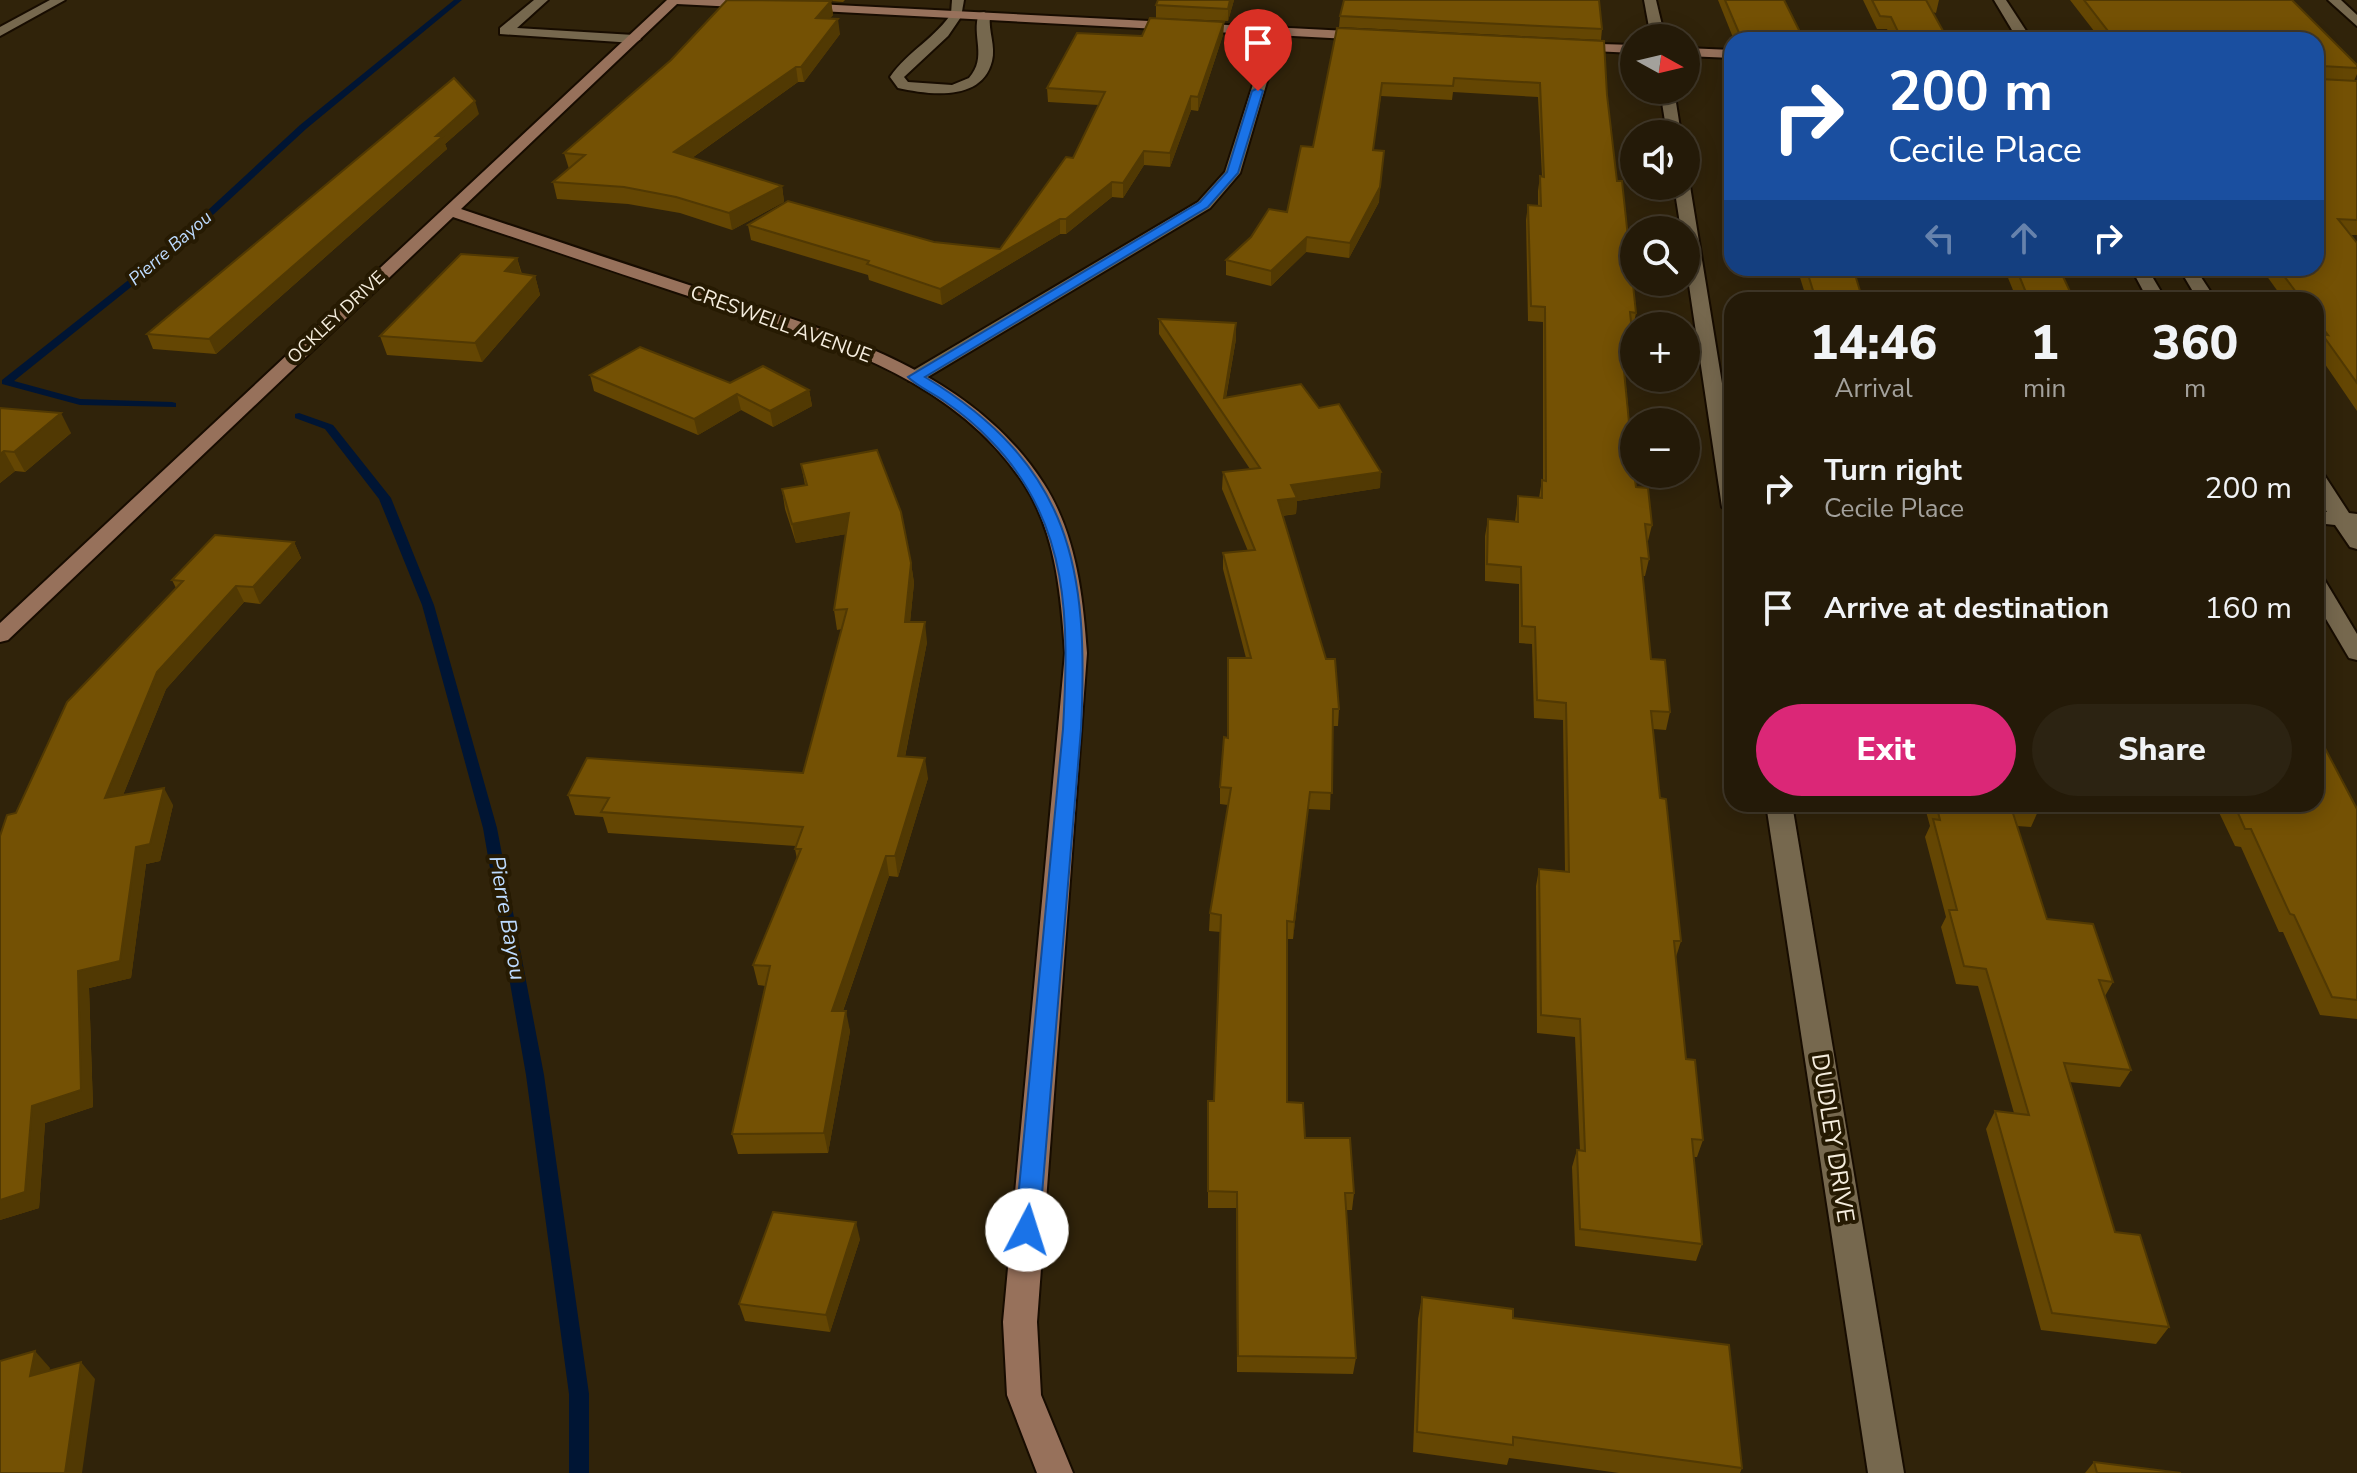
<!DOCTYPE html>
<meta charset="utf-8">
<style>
body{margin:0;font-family:"Nunito Sans",sans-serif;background:#2c2312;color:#f1f3f6;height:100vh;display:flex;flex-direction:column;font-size:30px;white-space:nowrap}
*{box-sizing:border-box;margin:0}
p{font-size:26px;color:#a3a19c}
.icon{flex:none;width:44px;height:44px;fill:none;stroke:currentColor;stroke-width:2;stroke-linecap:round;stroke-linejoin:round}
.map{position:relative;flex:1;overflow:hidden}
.side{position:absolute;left:1724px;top:292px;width:600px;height:520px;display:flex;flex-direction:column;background:#241a08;border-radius:24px;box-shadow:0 4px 20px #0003,0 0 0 2px #413829}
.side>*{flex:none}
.top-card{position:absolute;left:1724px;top:32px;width:600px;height:244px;border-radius:24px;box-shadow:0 4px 20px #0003,0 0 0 2px #413829;background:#1a4fa0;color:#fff;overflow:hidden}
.needle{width:52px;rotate:98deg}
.buttons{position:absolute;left:1620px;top:24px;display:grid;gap:16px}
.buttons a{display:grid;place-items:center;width:80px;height:80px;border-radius:50%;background:#241a08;box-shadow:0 4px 20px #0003,0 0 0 2px #413829;font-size:40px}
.pin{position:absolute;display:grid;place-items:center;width:68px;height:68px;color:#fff;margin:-82px -34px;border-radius:50% 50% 50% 0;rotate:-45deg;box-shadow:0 0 8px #0007}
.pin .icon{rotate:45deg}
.me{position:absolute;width:88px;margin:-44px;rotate:5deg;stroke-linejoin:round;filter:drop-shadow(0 0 6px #0008)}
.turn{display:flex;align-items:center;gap:28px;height:168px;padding:0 32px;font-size:36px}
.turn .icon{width:104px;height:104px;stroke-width:2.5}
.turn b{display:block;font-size:56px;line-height:68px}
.lanes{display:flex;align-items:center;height:76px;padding:0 32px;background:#0003;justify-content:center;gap:40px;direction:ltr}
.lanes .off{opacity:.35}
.eta{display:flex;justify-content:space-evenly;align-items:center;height:136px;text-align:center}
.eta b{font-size:48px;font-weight:800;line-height:56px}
.cta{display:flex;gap:16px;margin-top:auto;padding:16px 32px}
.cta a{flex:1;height:92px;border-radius:48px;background:#db2777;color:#fff;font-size:32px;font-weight:800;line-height:92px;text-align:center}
.cta a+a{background:#2c2312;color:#f1f3f6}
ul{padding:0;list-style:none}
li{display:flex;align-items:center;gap:24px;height:120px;padding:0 32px}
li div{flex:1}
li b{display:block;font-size:30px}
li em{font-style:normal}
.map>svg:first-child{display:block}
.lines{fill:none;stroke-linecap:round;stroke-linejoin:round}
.stream{fill:#001534;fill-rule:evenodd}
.lane-casing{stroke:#170c00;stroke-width:4}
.street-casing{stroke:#170c00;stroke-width:4}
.secondary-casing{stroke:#170c00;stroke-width:4}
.lane{fill:#76684e;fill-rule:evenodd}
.street{fill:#76684e;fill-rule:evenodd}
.secondary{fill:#97715b;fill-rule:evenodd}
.wall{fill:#644603}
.shaded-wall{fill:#513903}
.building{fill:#745104;stroke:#513903;stroke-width:2}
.route{fill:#1a73e8;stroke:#114b97;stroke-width:2}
.labels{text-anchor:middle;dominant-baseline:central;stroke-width:8;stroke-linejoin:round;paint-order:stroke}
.far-water-label{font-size:18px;font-style:italic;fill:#bddbff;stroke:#261a02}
.far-street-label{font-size:18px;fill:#f5edde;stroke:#261a02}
.street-label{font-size:20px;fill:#f5edde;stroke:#261a02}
.water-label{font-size:22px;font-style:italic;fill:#bddbff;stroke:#261a02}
.near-street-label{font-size:24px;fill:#f5edde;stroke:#261a02}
</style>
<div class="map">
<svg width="2357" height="1473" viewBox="0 0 2357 1473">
<rect width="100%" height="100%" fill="#30230a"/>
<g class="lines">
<!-- stream -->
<g class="stream">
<polygon points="454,0 462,0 306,129 161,263 14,381 80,399 172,402 176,403 176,407 80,405 2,384 2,380 155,259 300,125"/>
<polygon points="299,413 333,425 391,498 434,605 497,828 544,1075 589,1394 589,1473 569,1473 569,1394 526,1075 483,828 422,605 379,499 325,429 295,418 295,414"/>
</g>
<defs>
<g id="lane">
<polygon points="534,0 548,0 517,28 634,35 641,39 634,43 500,34 500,28"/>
<path d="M 953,11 L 963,14 L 948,36 L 904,77 L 908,82 L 952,85 L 969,78 C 988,57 971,36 979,13 L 984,12 L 990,16 C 988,31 996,46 992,61 C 982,102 930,95 898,88 L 890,77 C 908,51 936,38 953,11 Z"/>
</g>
<g id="street">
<polygon points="50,0 65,0 0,36 0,27"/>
<polygon points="952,0 964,0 961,17 951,14"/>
<polygon points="1644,0 1656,0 1665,38 1651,38"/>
<polygon points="1994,0 2006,0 2032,40 2018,40"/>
<polygon points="2328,0 2341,0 2357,15 2357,26"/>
<polygon points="1276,27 1282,31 1240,173 1210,208 921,381 909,381 909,373 1198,202 1225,172 1270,31"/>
<polygon points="1660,90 1674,90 1681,134 1667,134"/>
<polygon points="1686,182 1690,186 1732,445 1732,513 1722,507 1686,265 1686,230 1681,230 1674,186 1686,186"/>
<polygon points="2131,268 2147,268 2166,300 2148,300"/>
<polygon points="2179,268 2195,268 2216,300 2198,300"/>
<polygon points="2316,471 2323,473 2349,513 2357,514 2357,549 2350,547 2335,525 2316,523 2316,511 2327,512 2316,493"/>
<polygon points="2316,577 2324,579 2357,634 2357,660 2349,658 2316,602"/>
<polygon points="1766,804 1792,804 1904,1473 1868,1473"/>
</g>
<g id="secondary">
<path d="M 667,0 L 751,0 L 762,4 L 756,8 L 677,4 L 461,209 C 538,235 615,261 692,286 C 819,329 967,363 1044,484 C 1076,534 1083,595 1087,653 L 1037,1322 L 1041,1395 L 1073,1473 L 1037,1473 L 1007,1395 L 1003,1322 L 1065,653 C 1061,596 1056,533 1024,484 C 949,369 805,335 682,294 C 606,269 530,243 453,217 L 8,640 L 0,642 L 0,623 Z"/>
<polygon points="797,3 1367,32 1374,36 1367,40 801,10 795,6"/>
<polygon points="1567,43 1634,45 1634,53 1572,50 1565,46"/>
<polygon points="1686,48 1732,50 1732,58 1686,56"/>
</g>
</defs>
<!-- lane casing -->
<use href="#lane" class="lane-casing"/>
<!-- street casing -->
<use href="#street" class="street-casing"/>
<!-- secondary casing -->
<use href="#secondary" class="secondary-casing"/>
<!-- lane -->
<use href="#lane" class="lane"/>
<!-- street -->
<use href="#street" class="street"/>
<!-- secondary -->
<use href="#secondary" class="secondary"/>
</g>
<!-- wall -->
<g class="wall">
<polygon points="727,0 845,0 843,2 831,1 833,15 829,19 840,34 804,82 798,82 692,158 782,186 784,202 732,230 680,213 628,204 557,199 553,182 569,169 564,153 671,60"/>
<polygon points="1158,0 1234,0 1228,21 1156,18 1156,5"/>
<polygon points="1718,0 1784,0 1804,40 1734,40"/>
<polygon points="1855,0 1939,0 1936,13 1933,12 1948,40 1892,40 1887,29 1877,29 1863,0"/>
<polygon points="2070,0 2292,0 2357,65 2357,74 2354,81 2357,81 2357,235 2350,235 2357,243 2357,411 2316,351 2316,300 2284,300 2261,268 2316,268 2316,40 2101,40"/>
<polygon points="1340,16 1602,29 1601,40 1339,27"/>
<polygon points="1224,22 1223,35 1198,111 1191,110 1170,167 1144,165 1123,198 1112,197 1066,234 1060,234 942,305 869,280 868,275 751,240 748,225 934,242 1000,249 1073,158 1099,105 1048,102 1047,88 1142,36"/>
<polygon points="1337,28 1607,95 1617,181 1636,313 1633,328 1631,328 1634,351 1631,367 1624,366 1636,487 1652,525 1648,541 1647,541 1649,559 1645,576 1643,576 1651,659 1670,712 1666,730 1653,729 1660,798 1681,941 1676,957 1686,1059 1703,1140 1697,1157 1694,1157 1702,1244 1696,1261 1575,1246 1572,1167 1577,1150 1580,1151 1575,1037 1537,1033 1536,886 1539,869 1565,871 1563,720 1534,718 1532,644 1519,643 1519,584 1485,581 1485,536 1488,519 1515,521 1518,496 1539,498 1542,480 1543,480 1543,322 1528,321 1526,220 1528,205 1538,206 1538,191 1540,176 1542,176 1538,97 1453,92 1452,100 1381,96 1373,150 1379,202 1349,258 1306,252 1271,286 1226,275 1226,260 1287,212 1313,147"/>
<polygon points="479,114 445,144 447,149 216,354 153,349 147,334"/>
<polygon points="517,258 522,274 535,276 540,295 482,362 387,355 380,336"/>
<polygon points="1797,268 1853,268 1861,294 1870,300 1807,300"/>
<polygon points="2004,268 2059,268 2074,300 2017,300"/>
<polygon points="1159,319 1236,323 1236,339 1226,398 1380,488 1297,501 1296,514 1282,516 1339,709 1338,726 1333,726 1330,810 1308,809 1293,939 1287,939 1287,1102 1305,1138 1354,1193 1352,1210 1346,1210 1356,1358 1353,1374 1237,1372 1236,1208 1208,1208 1208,1101 1214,1101 1221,932 1209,931 1210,913 1228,805 1220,804 1220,787 1228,738 1246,658 1223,569 1223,553 1248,551 1222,489 1223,472 1250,469 1159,334"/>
<polygon points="590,375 730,383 809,390 812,406 773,427 741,410 698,435 594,391"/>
<polygon points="0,408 71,433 25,472 15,471 0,483"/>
<polygon points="801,464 911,563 914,583 910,622 927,642 905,757 928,778 898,877 889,876 843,1011 850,1031 828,1153 738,1154 732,1134 765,986 758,985 753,965 797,859 795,849 796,846 608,833 603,817 575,815 568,795 803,773 842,629 837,630 834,610 846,534 796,543 785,509 782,489 805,485"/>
<polygon points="294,542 301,558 260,604 244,602 166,689 123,795 173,805 160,861 146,864 131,978 89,988 93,1107 45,1123 39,1208 0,1220 0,836 176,588 172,580"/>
<polygon points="1924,804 2037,804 2039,809 2031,827 2017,826 2047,919 2113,982 2105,996 2131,1070 2120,1087 2069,1082 2115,1232 2169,1327 2156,1344 2041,1330 1986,1129 1995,1111 2014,1113 1978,986 1956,984 1941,927 1946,917 1925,837 1930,826"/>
<polygon points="2215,804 2316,804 2357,809 2357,1019 2320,1015 2283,932 2279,932 2241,847 2235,846"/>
<polygon points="860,1239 830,1332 745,1321 739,1304"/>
<polygon points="1422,1297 1513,1318 1742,1468 1740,1473 1619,1473 1509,1458 1507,1465 1413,1452 1418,1319"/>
<polygon points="2094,1462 2181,1473 2085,1473"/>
</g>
<!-- shaded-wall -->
<g class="shaded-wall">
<polygon points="1230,0 1234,0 1228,21 1228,9"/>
<polygon points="831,1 833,15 818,33 816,18"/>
<polygon points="838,19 840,34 804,82 801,67"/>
<polygon points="1224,22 1223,35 1198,111 1198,97"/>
<polygon points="796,67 798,82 678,168 674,152"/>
<polygon points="1191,96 1191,110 1170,167 1170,153"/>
<polygon points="475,101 479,114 445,144 447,149 216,354 209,339"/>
<polygon points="1144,151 1144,165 1123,198 1123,183"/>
<polygon points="1384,151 1379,202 1349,258 1350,243"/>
<polygon points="1112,182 1112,197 1066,234 1066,219"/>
<polygon points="782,186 784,202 732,230 729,213"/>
<polygon points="1060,219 1060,234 942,305 940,289"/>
<polygon points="1307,237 1306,252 1271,286 1271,271"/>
<polygon points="517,258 522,277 505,271"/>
<polygon points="535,276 540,295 482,362 475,343"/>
<polygon points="1236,323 1236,339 1223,414 1224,398"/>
<polygon points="809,390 812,406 773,427 770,411"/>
<polygon points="737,394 741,410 698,435 694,419"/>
<polygon points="61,413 71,433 25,472 14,452"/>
<polygon points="4,451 15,471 0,483 0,454"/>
<polygon points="1381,472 1380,488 1297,501 1296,514 1277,516 1278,500 1291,485"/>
<polygon points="849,513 852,533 796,543 792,524"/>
<polygon points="294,542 301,558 260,604 253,587"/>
<polygon points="911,563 914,583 908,642 905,622"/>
<polygon points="236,586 244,602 166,689 115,815 105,798 157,672"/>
<polygon points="925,622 927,642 901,777 898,756"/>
<polygon points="925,758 928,778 898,877 895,856"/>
<polygon points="164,788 173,805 160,861 146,864 131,978 89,988 93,1107 45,1123 39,1208 0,1220 0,1200 78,971"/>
<polygon points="1310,792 1308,809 1293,939 1294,922"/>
<polygon points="886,856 889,876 836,1031 832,1011"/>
<polygon points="846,1011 850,1031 828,1153 824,1133"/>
<polygon points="856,1222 860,1239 830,1332 826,1315"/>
<polygon points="35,1351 50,1368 45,1393 30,1376"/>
<polygon points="81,1362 95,1379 82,1473 65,1473"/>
</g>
<!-- building -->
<g class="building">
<polygon points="727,0 831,1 816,18 838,19 801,67 796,67 674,152 782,186 729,213 676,197 624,187 553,182 585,155 564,153 671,60"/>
<polygon points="1158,0 1230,0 1228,9 1156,5"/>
<polygon points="1344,0 1599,0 1602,29 1340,16"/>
<polygon points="1725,0 1784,0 1804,40 1742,40"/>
<polygon points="1872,0 1926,0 1948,40 1902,40 1891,17 1880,16"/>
<polygon points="2084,0 2292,0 2357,65 2357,68 2322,66 2320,79 2357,81 2357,220 2338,219 2357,243 2357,383 2322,334 2328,335 2316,319 2316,300 2302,300 2278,268 2316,268 2316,40 2115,40"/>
<polygon points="1150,18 1224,22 1198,97 1191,96 1170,153 1144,151 1123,183 1112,182 1066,219 1060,219 940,289 867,264 869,261 748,225 788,201 934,242 1000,249 1066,157 1073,158 1105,92 1047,88 1077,33 1142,36"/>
<polygon points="1337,28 1604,41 1607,95 1617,181 1622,181 1636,313 1630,312 1634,351 1622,350 1634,474 1636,487 1648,488 1652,525 1645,524 1649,559 1641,558 1651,659 1665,660 1670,712 1651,711 1660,798 1666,799 1681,941 1674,941 1686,1059 1695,1060 1703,1140 1692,1139 1702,1244 1580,1229 1577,1150 1585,1151 1580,1019 1541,1015 1539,869 1569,872 1566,703 1537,700 1535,627 1522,626 1521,567 1487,564 1488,519 1518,522 1518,496 1542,498 1542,480 1546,481 1545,307 1531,306 1528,205 1541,206 1540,176 1544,177 1540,83 1454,78 1453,86 1382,83 1373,150 1384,151 1380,187 1350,243 1307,237 1271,271 1226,260 1251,237 1269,209 1287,212 1301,146 1313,147"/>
<polygon points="454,78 475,101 436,136 443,136 209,339 147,334"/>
<polygon points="461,254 517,258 505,271 535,276 475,343 380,336"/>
<polygon points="1806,268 1853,268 1861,294 1868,295 1870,300 1816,300"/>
<polygon points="2016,268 2059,268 2074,300 2029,300"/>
<polygon points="1159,319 1236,323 1224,398 1301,384 1319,408 1339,404 1381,472 1291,485 1297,498 1278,500 1326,659 1335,659 1339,709 1333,709 1332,793 1310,792 1294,922 1287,921 1287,1102 1303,1103 1305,1138 1350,1138 1354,1193 1345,1193 1356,1358 1238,1356 1237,1192 1208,1191 1208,1101 1214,1101 1221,915 1210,913 1231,788 1220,787 1224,737 1228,738 1228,658 1251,658 1223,553 1255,550 1223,472 1260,468"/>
<polygon points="640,347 730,383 763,366 809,390 770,411 737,394 694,419 590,375"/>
<polygon points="0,408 61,413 14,452 4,451 0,454"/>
<polygon points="877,450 901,512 911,563 905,622 925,622 898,756 925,758 895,856 886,856 832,1011 846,1011 824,1133 732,1134 770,966 753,965 801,849 795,849 803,827 601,812 609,798 568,795 587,758 803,773 847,609 834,610 849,513 792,524 782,489 807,485 801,464"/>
<polygon points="215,535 294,542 253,587 236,586 157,672 105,798 164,788 150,844 136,847 120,961 78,971 81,1090 32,1106 25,1192 0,1200 0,836 7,815 16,813 67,702 183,581 172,580"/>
<polygon points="2316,731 2357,809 2357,1000 2332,997 2294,915 2290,914 2251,829 2245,829 2234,804 2316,804"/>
<polygon points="1936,804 2037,804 2039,809 2011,807 2047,919 2093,924 2113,982 2099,980 2131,1070 2064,1063 2115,1232 2140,1235 2169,1327 2052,1313 1995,1111 2029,1115 1986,969 1964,966 1949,910 1957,910 1933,819 1940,820"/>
<polygon points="773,1212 856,1222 826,1315 739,1304"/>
<polygon points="1422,1297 1513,1309 1513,1318 1729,1345 1742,1468 1513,1437 1513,1445 1417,1432"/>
<polygon points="35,1351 30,1376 81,1362 65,1473 0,1473 0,1361"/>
<polygon points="2094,1462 2181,1473 2097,1473"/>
</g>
<!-- route -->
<path class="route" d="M 1258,88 L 1263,91 L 1238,173 L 1208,207 L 925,377 C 1072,466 1089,569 1081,729 L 1039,1230 L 1036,1238 L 1027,1241 L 1019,1238 L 1015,1230 L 1063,729 C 1069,622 1071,523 991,441 C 978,427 960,412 944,401 C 933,393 918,387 908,377 L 1200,202 L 1227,172 L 1252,91 Z"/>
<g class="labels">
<!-- far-water labels -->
<g class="far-water-label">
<text transform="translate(170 248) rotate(-41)">Pierre Bayou</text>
</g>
<!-- far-street labels -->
<g class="far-street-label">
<text transform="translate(336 317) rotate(-43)">OCKLEY DRIVE</text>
</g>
<!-- street labels -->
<g class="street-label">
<text transform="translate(781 324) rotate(20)">CRESWELL AVENUE</text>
</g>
<!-- water labels -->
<g class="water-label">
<text transform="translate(507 918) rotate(80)">Pierre Bayou</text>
</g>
<!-- near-street labels -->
<g class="near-street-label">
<text transform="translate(1833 1138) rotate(81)">DUDLEY DRIVE</text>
</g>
</g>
</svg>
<div class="buttons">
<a><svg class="needle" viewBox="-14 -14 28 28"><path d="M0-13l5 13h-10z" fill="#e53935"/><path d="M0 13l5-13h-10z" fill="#a3a19c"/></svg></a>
<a><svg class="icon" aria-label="sound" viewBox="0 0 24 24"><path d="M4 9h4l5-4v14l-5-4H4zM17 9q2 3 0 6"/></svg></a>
<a><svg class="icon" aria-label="search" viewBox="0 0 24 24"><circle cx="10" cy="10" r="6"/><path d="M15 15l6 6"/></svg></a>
<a>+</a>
<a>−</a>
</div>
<div class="pin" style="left:1258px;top:91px;background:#d93025"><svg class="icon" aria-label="arrive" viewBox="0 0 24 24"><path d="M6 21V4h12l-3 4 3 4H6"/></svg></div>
<svg class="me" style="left:1027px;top:1230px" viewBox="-20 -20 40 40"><circle r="19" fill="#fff"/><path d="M0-13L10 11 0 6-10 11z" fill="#1a73e8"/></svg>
<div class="top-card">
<div class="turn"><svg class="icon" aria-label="right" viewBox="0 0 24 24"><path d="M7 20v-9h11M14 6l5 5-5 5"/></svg><div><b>200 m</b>Cecile Place</div></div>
<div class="lanes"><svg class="icon off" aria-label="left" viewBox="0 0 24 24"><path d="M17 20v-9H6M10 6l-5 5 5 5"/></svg><svg class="icon off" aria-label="ahead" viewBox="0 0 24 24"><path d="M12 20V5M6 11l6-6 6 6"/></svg><svg class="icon" aria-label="right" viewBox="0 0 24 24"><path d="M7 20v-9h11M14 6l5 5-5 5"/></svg></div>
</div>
<section class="side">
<div class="eta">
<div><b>14:46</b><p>Arrival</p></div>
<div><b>1</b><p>min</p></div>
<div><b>360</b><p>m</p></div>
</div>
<ul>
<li><svg class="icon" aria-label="right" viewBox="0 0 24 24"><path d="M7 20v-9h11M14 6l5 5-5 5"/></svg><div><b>Turn right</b><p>Cecile Place</p></div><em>200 m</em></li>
<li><svg class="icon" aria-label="arrive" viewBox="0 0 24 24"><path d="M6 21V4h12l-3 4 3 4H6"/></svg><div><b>Arrive at destination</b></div><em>160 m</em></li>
</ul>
<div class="cta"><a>Exit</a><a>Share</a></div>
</section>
</div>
